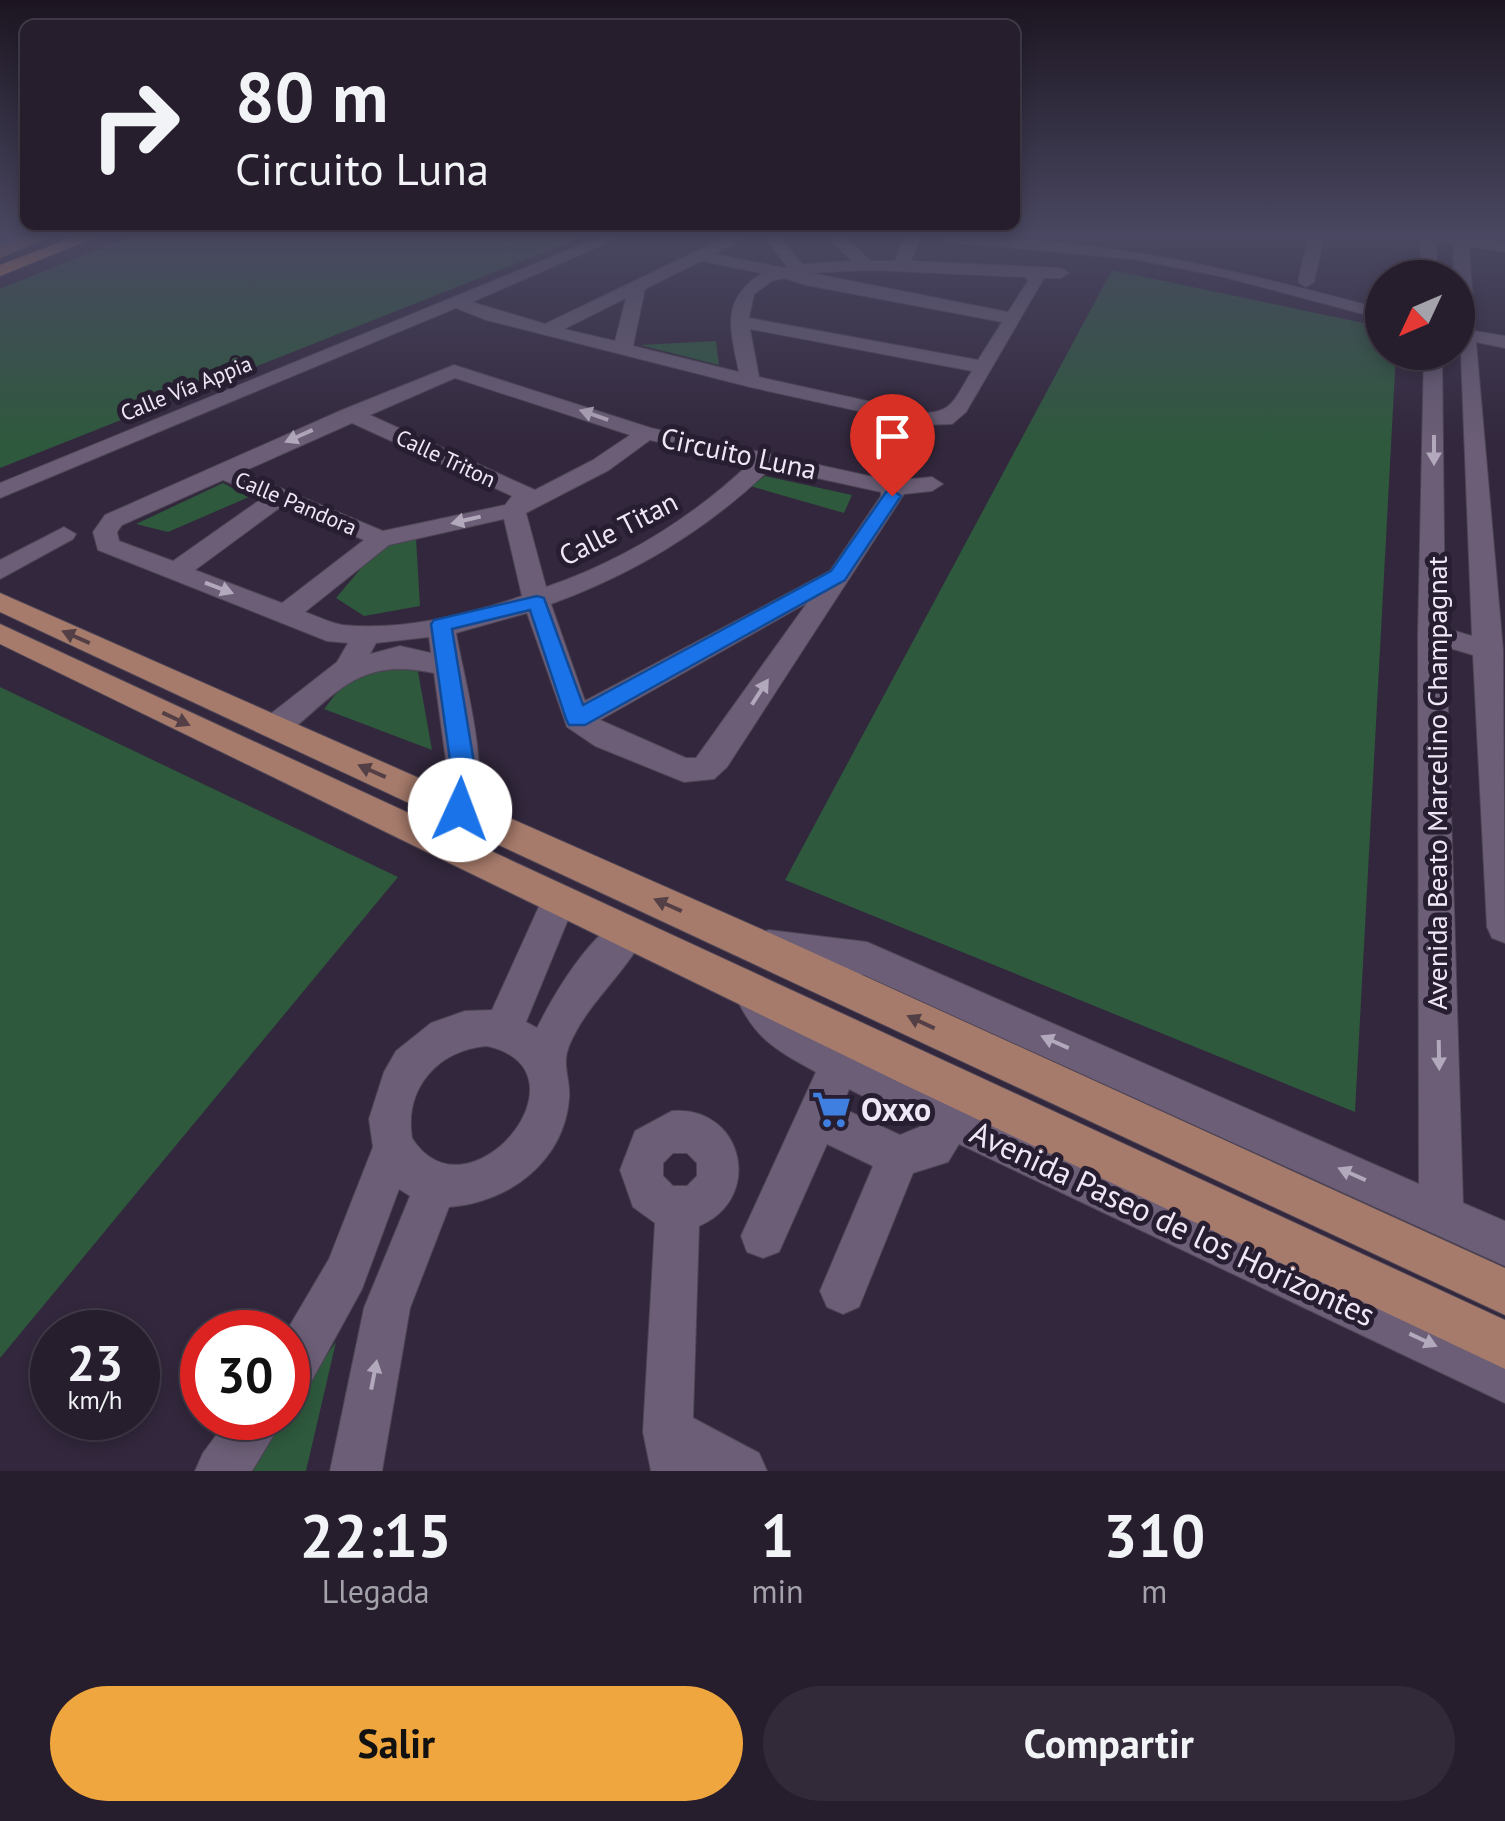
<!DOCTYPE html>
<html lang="es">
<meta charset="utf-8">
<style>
body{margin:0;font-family:"PT Sans",sans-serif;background:#322a39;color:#f1f3f6;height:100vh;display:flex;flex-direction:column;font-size:38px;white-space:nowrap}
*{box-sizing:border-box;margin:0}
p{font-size:32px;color:#a4a2aa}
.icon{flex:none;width:55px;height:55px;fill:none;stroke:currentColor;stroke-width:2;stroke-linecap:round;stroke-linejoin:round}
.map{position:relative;height:1471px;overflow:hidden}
.panel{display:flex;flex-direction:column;background:#261d2d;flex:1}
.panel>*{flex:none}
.top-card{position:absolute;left:20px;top:20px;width:1000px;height:210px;border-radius:15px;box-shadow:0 5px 15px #0003,0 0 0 2px #423b49;background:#261d2d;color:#f1f3f6;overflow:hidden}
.needle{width:65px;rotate:226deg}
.fabs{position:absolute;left:1365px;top:260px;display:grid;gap:20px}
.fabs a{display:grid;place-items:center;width:110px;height:110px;border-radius:50%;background:#261d2d;box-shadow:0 5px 15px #0003,0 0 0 2px #423b49;font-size:50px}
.speed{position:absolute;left:30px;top:1310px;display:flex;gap:20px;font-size:50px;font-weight:700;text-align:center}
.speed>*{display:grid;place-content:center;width:130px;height:130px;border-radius:50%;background:#261d2d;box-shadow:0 5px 15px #0003,0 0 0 2px #423b49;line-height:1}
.speed small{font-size:25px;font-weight:400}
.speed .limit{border:15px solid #d22;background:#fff;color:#111}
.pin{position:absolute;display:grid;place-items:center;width:85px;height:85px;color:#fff;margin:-102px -42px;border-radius:50% 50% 50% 0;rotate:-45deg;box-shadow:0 0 10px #0007}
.pin .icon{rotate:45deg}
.me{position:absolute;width:110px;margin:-55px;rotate:2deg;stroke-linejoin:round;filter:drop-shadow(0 0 8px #0008)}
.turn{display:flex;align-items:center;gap:35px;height:210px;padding:0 50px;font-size:45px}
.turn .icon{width:130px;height:130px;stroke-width:2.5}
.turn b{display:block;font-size:70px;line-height:85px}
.eta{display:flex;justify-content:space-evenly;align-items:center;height:170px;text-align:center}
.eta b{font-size:60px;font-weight:800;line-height:70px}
.button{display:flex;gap:20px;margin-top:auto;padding:20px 50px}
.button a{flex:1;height:115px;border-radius:60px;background:#f0a63e;color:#111;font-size:40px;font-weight:800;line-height:115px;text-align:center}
.button a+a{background:#322a39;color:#f1f3f6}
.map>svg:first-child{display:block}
.green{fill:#2e593d}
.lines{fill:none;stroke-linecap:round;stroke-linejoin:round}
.minor-casing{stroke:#4d4455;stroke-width:2}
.major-casing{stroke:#4d4455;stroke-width:2}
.highway-casing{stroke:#4d4455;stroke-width:2}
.minor{fill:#6b5e76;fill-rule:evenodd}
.major{fill:#a67b6b;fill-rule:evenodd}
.highway{fill:#ce8f64;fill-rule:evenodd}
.oneway{fill:#b3a9bc}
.oneway2{fill:#543f46}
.route{fill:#1a73e8;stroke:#114b97;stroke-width:2.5}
.labels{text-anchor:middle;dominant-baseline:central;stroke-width:10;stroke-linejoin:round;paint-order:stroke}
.far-street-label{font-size:22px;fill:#eee7f5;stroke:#281e32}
.street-label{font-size:28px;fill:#eee7f5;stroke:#281e32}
.near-poi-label{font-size:32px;font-weight:bold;fill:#eee7f5;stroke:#281e32;text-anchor:start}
.near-street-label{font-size:32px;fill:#eee7f5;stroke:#281e32}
</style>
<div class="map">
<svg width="1505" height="1471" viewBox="0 0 1505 1471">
<rect width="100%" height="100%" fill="#32273c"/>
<!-- green -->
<g class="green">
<polygon points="128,237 583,237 0,468 0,289"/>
<polygon points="1112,270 1382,327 1382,352 1396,353 1355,1112 785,880"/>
<polygon points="716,341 719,365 640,345"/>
<polygon points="765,476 852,495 844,513 750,486"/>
<polygon points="223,483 249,497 168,532 136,524"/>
<polygon points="416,538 420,606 364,616 336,598 378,548"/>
<polygon points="383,662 417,666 432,750 324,709 349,677"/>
<polygon points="0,687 398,877 0,1358"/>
<polygon points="336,1342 306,1471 239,1471 279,1418 288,1418 288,1407"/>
</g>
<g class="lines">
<defs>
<g id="minor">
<polygon points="11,237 35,237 0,250 0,240"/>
<path d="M 600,237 L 621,237 L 472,302 L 545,324 L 726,237 L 746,237 L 715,254 L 784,268 L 787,267 L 764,237 L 780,237 L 802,264 L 852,261 L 828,237 L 845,237 L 871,261 L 895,261 L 904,237 L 920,237 L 911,261 L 1061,268 L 1069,273 L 1061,278 L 1044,278 L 966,412 L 952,424 L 922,425 L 750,387 L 486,320 L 456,308 L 0,498 L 0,483 ZM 701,261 L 762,273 C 720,300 730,329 739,372 L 633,346 L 645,289 ZM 869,270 L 1025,277 L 1028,281 L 1008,312 L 811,273 ZM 784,278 L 806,285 L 1002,322 L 978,360 L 749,318 L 754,294 L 772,281 ZM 626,298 L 615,341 L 564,329 ZM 750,329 L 972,371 C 956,395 954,414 922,413 L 759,377 Z"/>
<path d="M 939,237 C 1092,234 1236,270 1382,309 L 1382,319 L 1224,277 L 1133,259 L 947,242 Z"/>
<polygon points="1308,237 1324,237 1314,282 1306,287 1298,282"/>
<polygon points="1420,237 1469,237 1505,242 1505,252 1469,246 1475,331 1505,336 1505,348 1476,342 1503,650 1505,943 1492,938 1487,927 1473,655 1446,647 1463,1203 1505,1221 1505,1266 864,975 769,962 756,958 751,946 756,934 769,930 867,942 1419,1184 1418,634 1424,352 1442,352 1445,628 1472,636 1458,278 1454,278 1453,244 1436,241 1438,278 1422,278"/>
<path d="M 454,365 L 651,428 L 892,481 L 932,477 L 943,484 L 932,491 L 904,494 L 727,767 L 714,779 L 684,782 L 595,746 L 567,727 L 527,613 L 456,633 C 464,680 493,777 471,819 L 460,823 L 449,819 L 444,810 L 448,775 L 434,673 C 360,657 339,691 286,735 L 275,738 L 264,735 L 260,727 L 264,719 L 337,662 L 348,643 L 327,641 L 98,550 L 93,532 L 105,515 L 342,410 ZM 455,378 L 630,435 L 593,460 L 535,490 L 370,415 ZM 352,423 L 512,496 L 505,505 L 383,531 L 242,472 ZM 650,440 L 750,463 C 692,518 622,561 546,587 L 526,513 L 609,470 ZM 771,468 L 881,492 L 881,496 L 830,571 L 585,701 L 551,604 C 634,574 708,529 771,468 ZM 223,480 L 264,497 L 173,561 L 119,541 L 117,532 L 122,525 ZM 282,506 L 364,540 L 282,603 L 195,570 ZM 504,519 L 522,596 C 467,615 402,631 343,625 C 330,623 317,616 305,612 L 389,545 ZM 807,603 L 696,758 L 686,758 L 600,720 ZM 429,637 L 431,653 L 400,646 L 370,654 L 376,643 Z"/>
<polygon points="64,527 76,534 73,539 0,579 0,560"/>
<path d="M 559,885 L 571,889 L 576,900 L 526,1022 L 537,1028 C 554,994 592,929 628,916 L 641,921 L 646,932 C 627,973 587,1002 569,1046 C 561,1065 571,1080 569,1099 C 564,1161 509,1203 449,1207 L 410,1308 L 382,1471 L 330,1471 L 364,1308 L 410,1196 L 399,1189 L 362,1289 L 305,1393 L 288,1400 L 286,1332 L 329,1259 L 373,1147 L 369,1119 L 384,1072 L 396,1051 L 431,1023 L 465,1011 L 492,1010 L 547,889 ZM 487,1046 C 597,1071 468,1226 412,1138 C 404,1088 438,1050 487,1046 Z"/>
<path d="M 752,973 L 765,979 L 794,1019 L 853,1049 L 1068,1154 L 1505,1354 L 1505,1403 L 959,1144 L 948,1162 L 913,1173 L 859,1307 L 843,1314 L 827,1307 L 820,1291 L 873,1166 L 827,1144 L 779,1252 L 763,1258 L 747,1252 L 741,1236 L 816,1072 C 772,1048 754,1038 733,991 L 739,979 ZM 849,1089 L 922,1126 L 900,1135 L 842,1108 Z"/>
<path d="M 672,1111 C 743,1105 765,1198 699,1226 L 693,1418 L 759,1453 L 767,1471 L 651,1471 L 643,1432 L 655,1223 L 633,1207 L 620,1170 L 635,1131 ZM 673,1153 L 687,1153 L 697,1163 L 697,1176 L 687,1186 L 673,1186 L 663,1176 L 663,1163 Z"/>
<polygon points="229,1418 284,1418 252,1471 195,1471 203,1453"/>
</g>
<g id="major">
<polygon points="27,237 49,237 0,258 0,247"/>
<polygon points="0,593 770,933 1505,1268 1505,1315 0,612"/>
<polygon points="0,624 1505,1320 1505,1369 905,1085 0,644"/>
</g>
<polygon id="highway" points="74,237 96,237 0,276 0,265"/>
</defs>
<!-- minor casing -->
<use href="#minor" class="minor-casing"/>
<!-- major casing -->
<use href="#major" class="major-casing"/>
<!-- highway casing -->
<use href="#highway" class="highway-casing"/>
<!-- minor -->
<use href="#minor" class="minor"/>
<!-- major -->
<use href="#major" class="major"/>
<!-- highway -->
<use href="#highway" class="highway"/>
</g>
<!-- one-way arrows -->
<defs><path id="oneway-solid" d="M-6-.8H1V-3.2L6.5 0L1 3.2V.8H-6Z" transform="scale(2.5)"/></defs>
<g class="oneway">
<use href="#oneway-solid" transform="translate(594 415) rotate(-161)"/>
<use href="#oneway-solid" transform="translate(299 436) rotate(156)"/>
<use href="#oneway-solid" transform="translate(1434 450) rotate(90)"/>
<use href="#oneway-solid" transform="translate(466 520) rotate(167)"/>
<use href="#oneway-solid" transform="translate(219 588) rotate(21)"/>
<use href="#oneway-solid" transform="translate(760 692) rotate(-57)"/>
<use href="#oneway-solid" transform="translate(1055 1042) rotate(-156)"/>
<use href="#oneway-solid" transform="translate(1439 1055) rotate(89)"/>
<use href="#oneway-solid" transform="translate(1352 1174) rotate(-156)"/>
<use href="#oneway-solid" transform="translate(1423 1340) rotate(25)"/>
<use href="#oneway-solid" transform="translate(374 1375) rotate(-79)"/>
</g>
<g class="oneway2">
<use href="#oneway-solid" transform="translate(76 637) rotate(-156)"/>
<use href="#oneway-solid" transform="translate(176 719) rotate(25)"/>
<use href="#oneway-solid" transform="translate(372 771) rotate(-156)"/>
<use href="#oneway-solid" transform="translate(668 905) rotate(-156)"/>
<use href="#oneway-solid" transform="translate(921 1022) rotate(-155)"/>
</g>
<!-- sky -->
<linearGradient id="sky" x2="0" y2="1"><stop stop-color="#1c1521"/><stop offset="0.53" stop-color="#494761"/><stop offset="1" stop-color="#494761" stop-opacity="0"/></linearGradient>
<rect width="1505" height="443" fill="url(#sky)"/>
<!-- route -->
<polygon class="route" points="892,490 901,496 845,580 585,725 569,725 566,719 530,610 452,629 476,775 468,817 451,817 448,810 452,775 431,624 434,620 537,596 544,598 583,705 831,571 886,492"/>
<!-- icons -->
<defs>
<symbol id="supermarket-bare" viewBox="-9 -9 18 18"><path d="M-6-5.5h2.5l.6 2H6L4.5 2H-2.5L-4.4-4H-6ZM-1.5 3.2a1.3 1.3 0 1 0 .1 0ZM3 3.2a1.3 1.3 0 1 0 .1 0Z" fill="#3f7fe0" stroke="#281e32" stroke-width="2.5" paint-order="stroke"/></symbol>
</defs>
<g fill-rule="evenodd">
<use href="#supermarket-bare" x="804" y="1082" width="55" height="55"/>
</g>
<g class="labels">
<!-- far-street labels -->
<g class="far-street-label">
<text transform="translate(186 388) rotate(-22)">Calle Vía Appia</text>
<text transform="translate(446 458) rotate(25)">Calle Triton</text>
<text transform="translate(296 503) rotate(23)">Calle Pandora</text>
</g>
<!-- street labels -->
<g class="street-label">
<text transform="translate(739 453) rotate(12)">Circuito Luna</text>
<text transform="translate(618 528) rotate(-27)">Calle Titan</text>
<text transform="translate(1436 783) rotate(-90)">Avenida Beato Marcelino Champagnat</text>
</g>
<!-- near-poi labels -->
<g class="near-poi-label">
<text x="861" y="1109">Oxxo</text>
</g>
<!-- near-street labels -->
<g class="near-street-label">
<text transform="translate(1173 1223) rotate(25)">Avenida Paseo de los Horizontes</text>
</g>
</g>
</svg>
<div class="fabs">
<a><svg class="needle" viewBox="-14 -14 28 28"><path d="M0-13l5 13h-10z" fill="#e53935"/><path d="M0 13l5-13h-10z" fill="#a4a2aa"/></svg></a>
</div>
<div class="speed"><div>23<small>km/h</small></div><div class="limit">30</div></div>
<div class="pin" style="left:892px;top:496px;background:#d93025"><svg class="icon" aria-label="arrive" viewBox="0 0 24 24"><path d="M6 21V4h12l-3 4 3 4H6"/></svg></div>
<svg class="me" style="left:460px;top:810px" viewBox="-20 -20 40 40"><circle r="19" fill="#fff"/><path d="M0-13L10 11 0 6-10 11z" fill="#1a73e8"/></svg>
<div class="top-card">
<div class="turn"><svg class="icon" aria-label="right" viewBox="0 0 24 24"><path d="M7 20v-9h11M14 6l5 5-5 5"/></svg><div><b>80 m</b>Circuito Luna</div></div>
</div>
</div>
<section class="panel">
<div class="eta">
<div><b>22:15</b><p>Llegada</p></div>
<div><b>1</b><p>min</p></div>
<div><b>310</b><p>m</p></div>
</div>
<div class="button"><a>Salir</a><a>Compartir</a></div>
</section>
